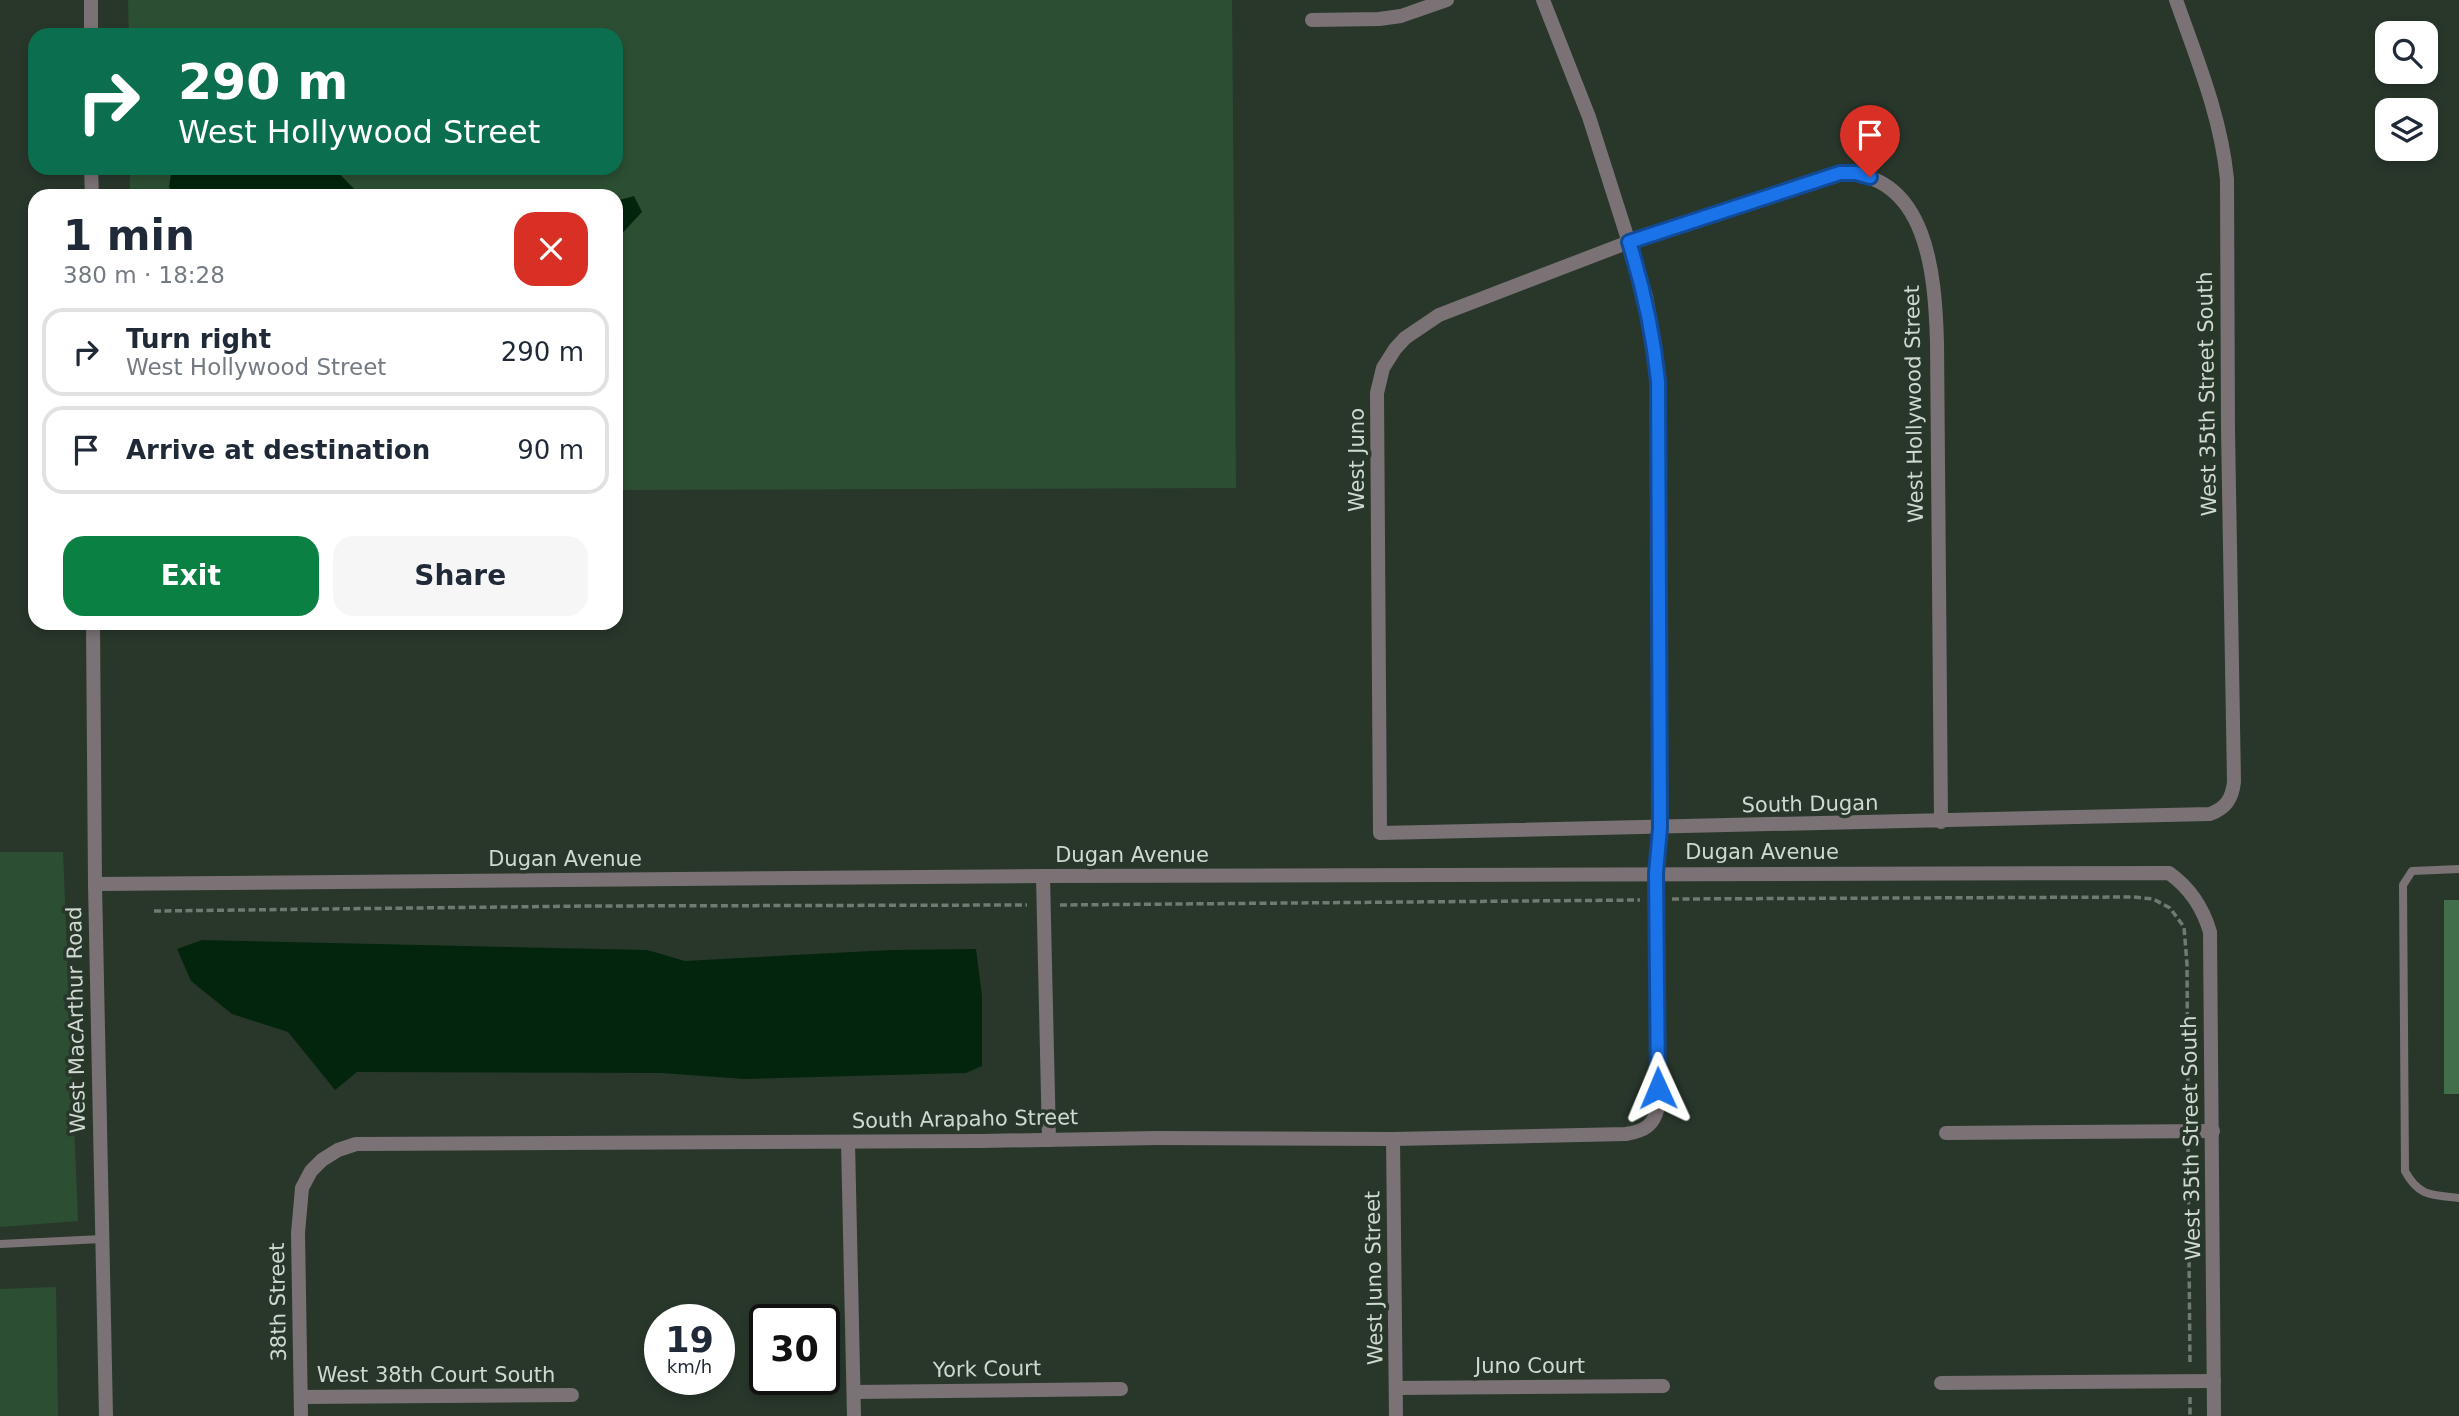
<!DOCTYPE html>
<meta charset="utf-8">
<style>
body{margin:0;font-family:"DejaVu Sans",sans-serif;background:#f6f6f7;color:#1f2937;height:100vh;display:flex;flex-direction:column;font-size:26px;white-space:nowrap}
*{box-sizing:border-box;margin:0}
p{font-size:23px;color:#747a83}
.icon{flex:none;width:38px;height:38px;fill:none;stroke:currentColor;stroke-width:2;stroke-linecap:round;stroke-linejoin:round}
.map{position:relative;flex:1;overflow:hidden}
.details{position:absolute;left:28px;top:189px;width:595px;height:441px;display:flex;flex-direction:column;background:#fff;border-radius:21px;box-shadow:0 4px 10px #0003}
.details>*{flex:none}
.guide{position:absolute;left:28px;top:28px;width:595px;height:147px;border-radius:21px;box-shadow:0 4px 10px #0003;background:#0b6e4f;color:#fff;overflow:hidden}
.buttons{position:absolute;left:2375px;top:21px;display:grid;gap:14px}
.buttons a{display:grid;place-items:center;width:63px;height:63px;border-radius:14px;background:#fff;box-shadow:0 4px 10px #0003;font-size:35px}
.speed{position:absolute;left:644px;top:1304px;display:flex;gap:14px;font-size:35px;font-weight:700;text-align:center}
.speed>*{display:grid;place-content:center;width:91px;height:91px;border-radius:50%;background:#fff;box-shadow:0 4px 10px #0003;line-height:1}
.speed small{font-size:18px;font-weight:400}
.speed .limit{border:4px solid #111;border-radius:10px;background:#fff;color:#111}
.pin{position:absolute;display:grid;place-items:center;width:60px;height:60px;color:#fff;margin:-72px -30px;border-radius:50% 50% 50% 0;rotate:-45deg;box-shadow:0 0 7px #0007}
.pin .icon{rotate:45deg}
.me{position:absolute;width:77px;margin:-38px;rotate:359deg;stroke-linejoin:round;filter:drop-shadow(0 0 5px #0008)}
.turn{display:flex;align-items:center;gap:24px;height:147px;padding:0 35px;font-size:32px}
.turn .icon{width:91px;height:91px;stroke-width:2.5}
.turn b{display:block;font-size:49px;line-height:60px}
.round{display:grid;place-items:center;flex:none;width:74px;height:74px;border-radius:21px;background:#f6f6f7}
.head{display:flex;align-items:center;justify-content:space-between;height:119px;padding:0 35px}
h1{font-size:42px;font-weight:800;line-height:52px}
.action{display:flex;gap:14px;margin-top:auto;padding:14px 35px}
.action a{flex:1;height:80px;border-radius:21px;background:#0b8043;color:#fff;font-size:28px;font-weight:800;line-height:80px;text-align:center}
.action a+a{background:#f6f6f7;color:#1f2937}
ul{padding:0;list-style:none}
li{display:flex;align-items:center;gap:21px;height:88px;margin:0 14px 10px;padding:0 21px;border:4px solid #e0e1e3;border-radius:21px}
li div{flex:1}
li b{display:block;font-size:26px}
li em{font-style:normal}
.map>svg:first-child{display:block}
.green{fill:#2c4f33}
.water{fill:#03250d}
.building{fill:#426e4b}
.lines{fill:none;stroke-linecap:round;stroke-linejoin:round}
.path{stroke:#6f7b71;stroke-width:3.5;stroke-dasharray:7 3.5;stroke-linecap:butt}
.service{stroke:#7b7276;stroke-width:8}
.minor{stroke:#7b7276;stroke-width:14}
.tertiary{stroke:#7b7276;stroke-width:14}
.route-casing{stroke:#114b97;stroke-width:18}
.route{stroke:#1a73e8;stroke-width:12}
.labels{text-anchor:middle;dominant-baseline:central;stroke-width:7;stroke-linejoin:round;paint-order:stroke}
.street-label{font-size:21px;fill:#d0d9d1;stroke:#29372b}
</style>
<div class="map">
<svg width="2459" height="1416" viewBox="0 0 2459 1416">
<rect width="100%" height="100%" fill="#29372b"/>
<!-- green -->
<g class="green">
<polygon points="128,0 1232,0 1236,488 616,490 616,196 130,196 130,168 616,168 616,35 129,35"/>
<polygon points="0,852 63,852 78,1221 0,1227"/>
<polygon points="56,1287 58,1416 0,1416 0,1289"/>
</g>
<!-- water -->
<g class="water">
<polygon points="172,168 334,168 355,190 384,196 175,196 169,187"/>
<polygon points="634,196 642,212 616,240 616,201"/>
<polygon points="202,940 647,950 685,961 890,950 976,949 982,996 982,1066 966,1073 744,1079 661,1073 357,1072 335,1090 288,1032 232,1014 191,981 177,949"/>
</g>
<!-- building -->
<rect class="building" x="2444" y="900" width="15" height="194"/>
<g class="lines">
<!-- path -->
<g class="path">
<polyline points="1672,899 2133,897 2153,899 2170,908 2184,927 2187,964 2188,1116"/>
<polyline points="1060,905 1640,900"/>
<polyline points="154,911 588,906 1027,905"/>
<polyline points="2188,1145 2190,1365"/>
<polyline points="2190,1397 2190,1416"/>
</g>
<!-- service -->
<g class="service">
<path d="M 2459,869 L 2412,871 L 2403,885 L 2405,1171 C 2419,1197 2432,1195 2459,1198"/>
<polyline points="0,1244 102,1239"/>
</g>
<!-- minor -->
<g class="minor">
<polyline points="1312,20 1379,19 1401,16 1447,0"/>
<path d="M 1941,822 L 1937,342 C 1935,275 1928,173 1840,173 L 1629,242 L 1439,315 L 1405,338 L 1395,349 L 1383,368 L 1377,393 L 1380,833 L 2210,814 C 2226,808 2232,799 2234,782 L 2228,430 L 2227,179 C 2221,117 2197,59 2176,0"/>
<polyline points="1043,876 1049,1140"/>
<path d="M 95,884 L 1043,876 L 2169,873 C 2190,888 2203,908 2210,932 L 2214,1416"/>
<polyline points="1946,1133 2213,1131"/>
<polyline points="1393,1139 1396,1416"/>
<polyline points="848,1142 854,1416"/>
<polyline points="1941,1383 2214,1381"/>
<polyline points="1396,1388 1663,1386"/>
<polyline points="854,1392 1121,1389"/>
<polyline points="301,1397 572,1395"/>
<path d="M 301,1416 L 298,1233 L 302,1188 L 311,1171 L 322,1160 L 338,1150 L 356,1144 L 981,1141 L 1157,1138 L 1393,1139 L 1626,1134 C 1645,1131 1654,1125 1658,1107 L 1655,873 L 1660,828 L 1658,381 L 1655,347 L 1646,296 L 1589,117 L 1543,0"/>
</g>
<!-- tertiary -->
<g class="tertiary">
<polyline points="91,0 91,35"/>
<polyline points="91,168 92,196"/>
<polyline points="93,623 95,884 106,1416"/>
</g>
</g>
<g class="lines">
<defs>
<path id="route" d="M 1658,1088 L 1656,873 L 1660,828 L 1658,381 C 1653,331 1644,290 1629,242 L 1840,173 L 1856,173 L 1870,177"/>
</defs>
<!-- route casing -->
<use href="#route" class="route-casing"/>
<!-- route -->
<use href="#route" class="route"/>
</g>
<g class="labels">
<!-- street labels -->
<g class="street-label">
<text transform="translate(2207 394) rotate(-91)">West 35th Street South</text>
<text transform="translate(1914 404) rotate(-91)">West Hollywood Street</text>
<text transform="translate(1357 460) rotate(-90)">West Juno</text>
<text transform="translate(1810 804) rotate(-1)">South Dugan</text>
<text x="1762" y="852">Dugan Avenue</text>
<text x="1132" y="855">Dugan Avenue</text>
<text x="565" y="859">Dugan Avenue</text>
<text transform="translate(76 1020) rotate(-91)">West MacArthur Road</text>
<text transform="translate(965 1119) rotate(-1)">South Arapaho Street</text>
<text transform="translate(2191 1138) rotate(-91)">West 35th Street South</text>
<text transform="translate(1374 1278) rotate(-91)">West Juno Street</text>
<text transform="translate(278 1302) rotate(-91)">38th Street</text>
<text x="1530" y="1366">Juno Court</text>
<text transform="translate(987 1369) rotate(-1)">York Court</text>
<text x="436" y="1375">West 38th Court South</text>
</g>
</g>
</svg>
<div class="buttons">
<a><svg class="icon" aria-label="search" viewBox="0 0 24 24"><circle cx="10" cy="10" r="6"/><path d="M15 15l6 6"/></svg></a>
<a><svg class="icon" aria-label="layers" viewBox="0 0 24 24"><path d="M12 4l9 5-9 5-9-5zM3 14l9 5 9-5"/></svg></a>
</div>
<div class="speed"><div>19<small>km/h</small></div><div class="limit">30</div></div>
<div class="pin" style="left:1870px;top:177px;background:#d93025"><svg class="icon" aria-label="arrive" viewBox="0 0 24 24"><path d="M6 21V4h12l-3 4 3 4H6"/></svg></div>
<svg class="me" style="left:1658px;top:1088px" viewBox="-20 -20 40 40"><path d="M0-17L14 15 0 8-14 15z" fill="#1a73e8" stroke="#fff" stroke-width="4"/></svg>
<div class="guide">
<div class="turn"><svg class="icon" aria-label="right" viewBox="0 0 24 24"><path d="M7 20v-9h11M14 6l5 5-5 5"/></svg><div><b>290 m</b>West Hollywood Street</div></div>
</div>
<section class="details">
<div class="head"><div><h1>1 min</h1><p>380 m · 18:28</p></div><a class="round" style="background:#d93025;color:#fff"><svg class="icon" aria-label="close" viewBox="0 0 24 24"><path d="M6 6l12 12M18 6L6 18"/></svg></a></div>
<ul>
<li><svg class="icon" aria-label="right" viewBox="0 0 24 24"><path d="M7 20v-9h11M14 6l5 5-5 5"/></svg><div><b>Turn right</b><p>West Hollywood Street</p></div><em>290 m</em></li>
<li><svg class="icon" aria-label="arrive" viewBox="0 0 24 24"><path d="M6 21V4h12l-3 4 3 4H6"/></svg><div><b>Arrive at destination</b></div><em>90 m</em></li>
</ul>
<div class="action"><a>Exit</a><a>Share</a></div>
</section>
</div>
